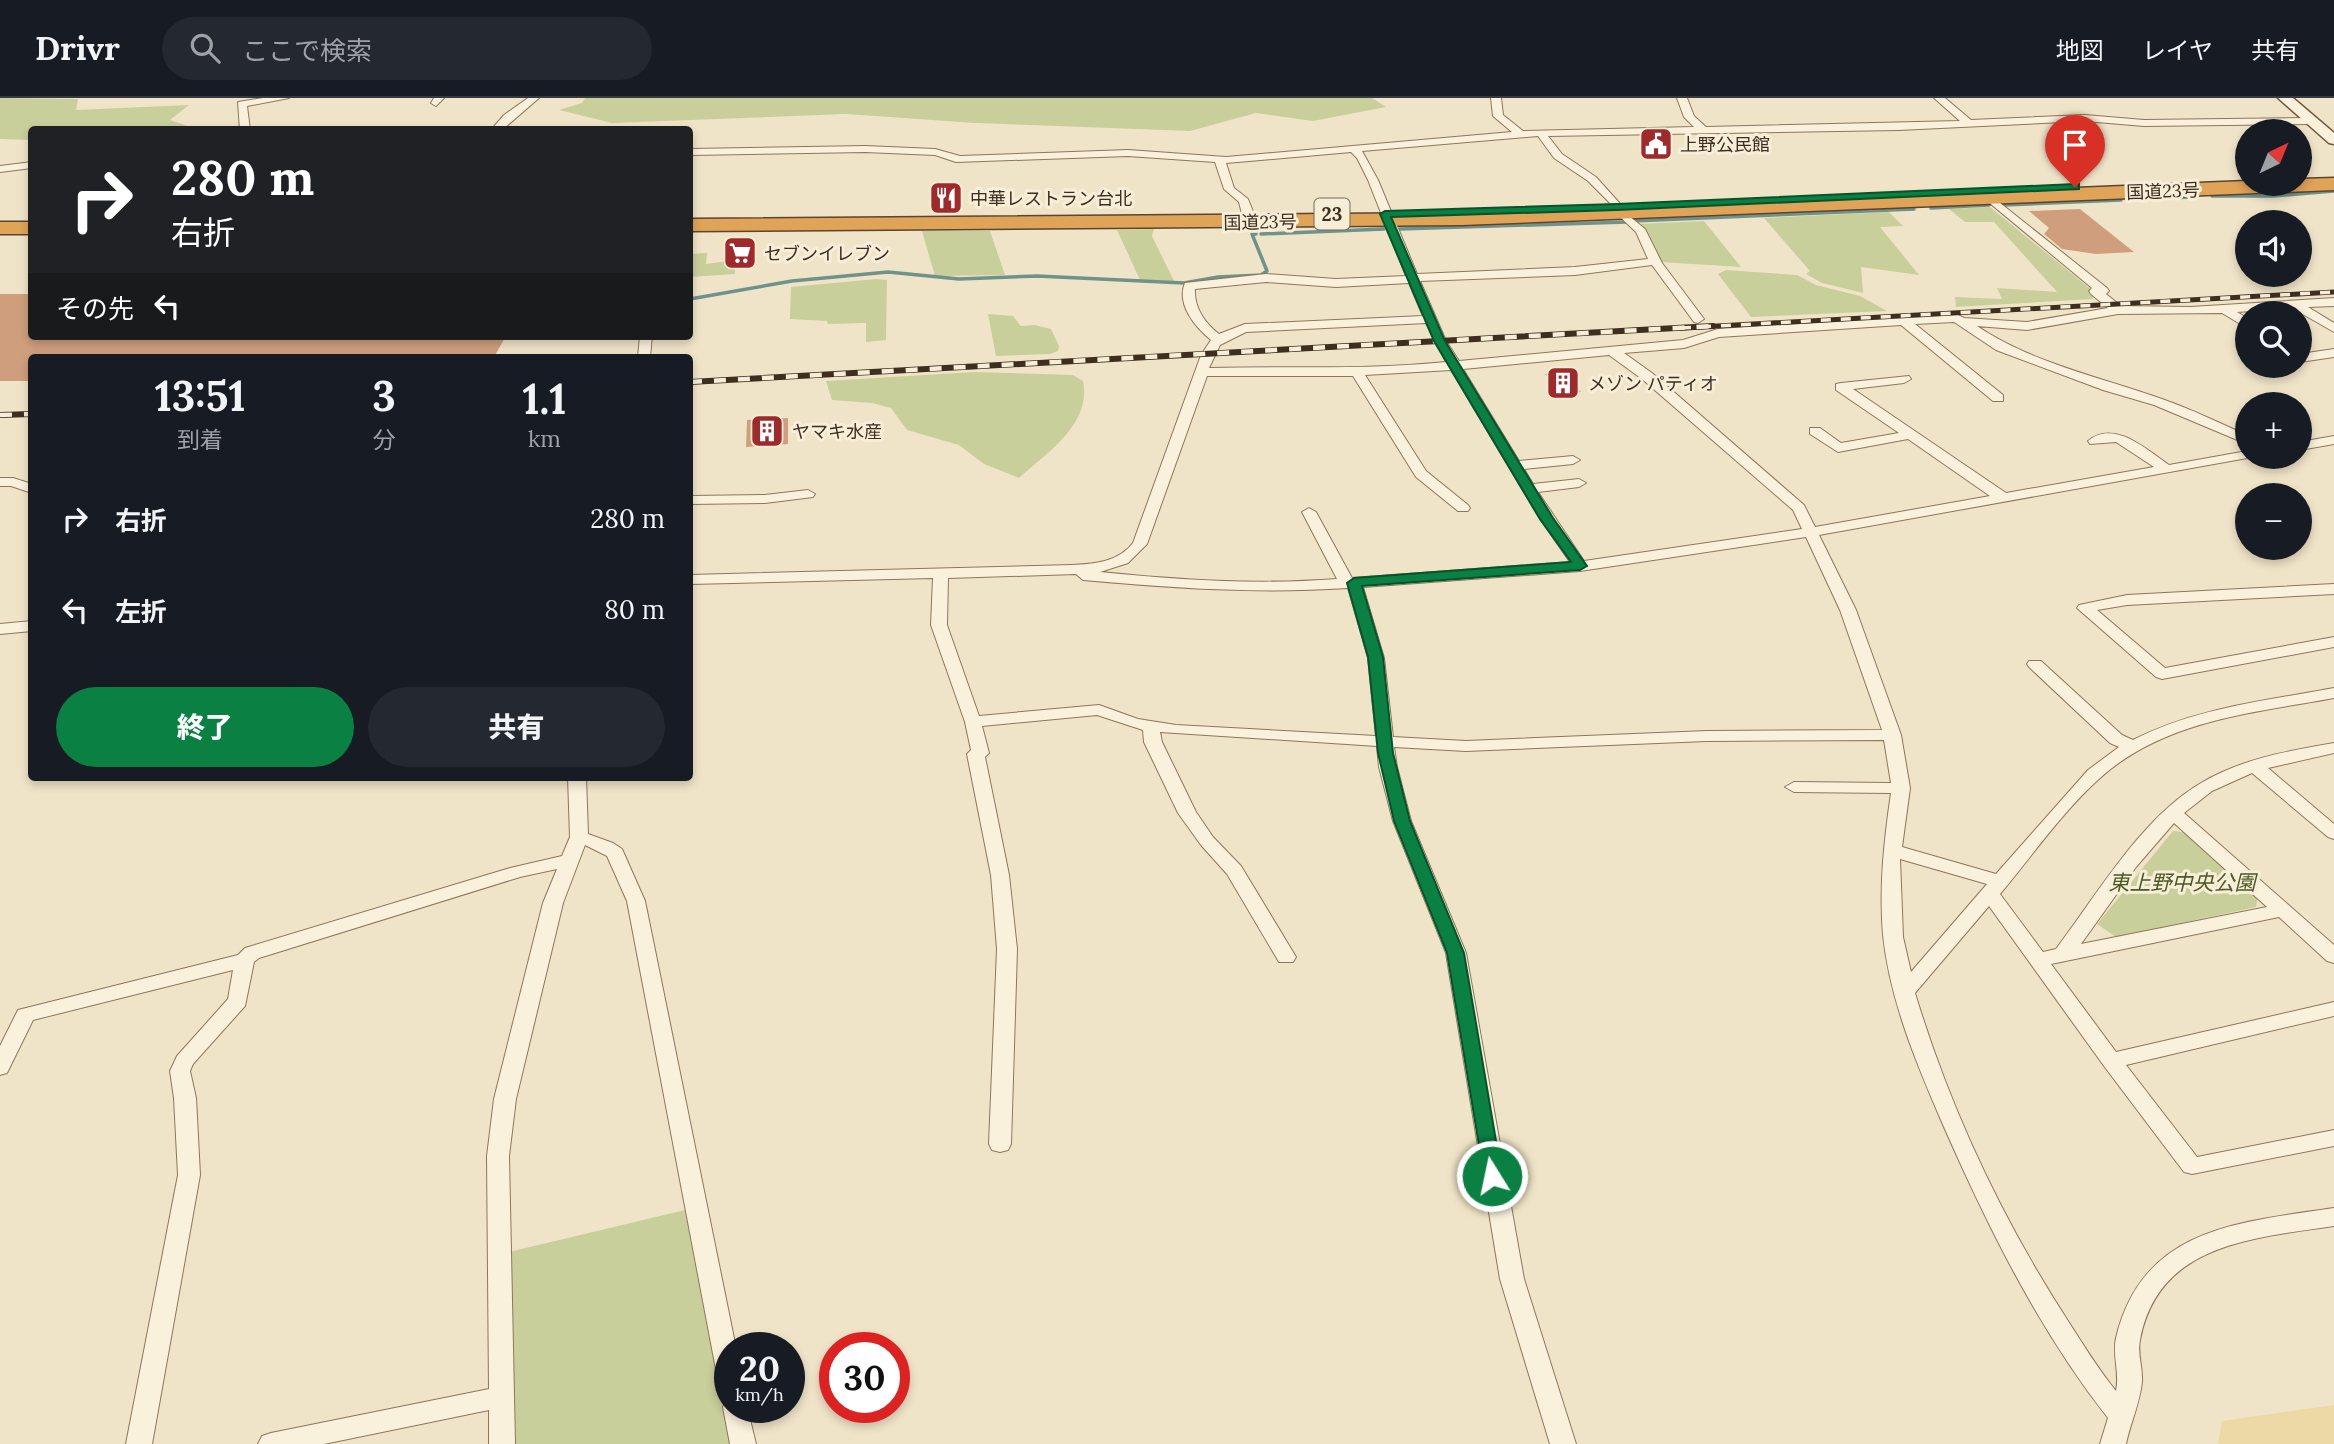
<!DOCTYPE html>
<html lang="ja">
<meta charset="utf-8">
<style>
body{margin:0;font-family:Lora,"Noto Sans JP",serif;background:#242831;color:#f1f3f6;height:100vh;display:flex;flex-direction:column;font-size:26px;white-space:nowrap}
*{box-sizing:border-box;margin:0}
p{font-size:23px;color:#9ea1a6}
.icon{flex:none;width:38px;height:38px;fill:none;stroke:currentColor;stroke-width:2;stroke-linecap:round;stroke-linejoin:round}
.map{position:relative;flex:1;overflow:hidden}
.drawer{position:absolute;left:28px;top:256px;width:665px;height:427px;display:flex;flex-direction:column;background:#171b24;border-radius:7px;box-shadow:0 4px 10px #0003}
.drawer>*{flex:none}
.guide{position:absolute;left:28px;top:28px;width:665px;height:214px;border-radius:7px;box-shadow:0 4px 10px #0003;background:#202124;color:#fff;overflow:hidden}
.needle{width:46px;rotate:43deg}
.buttons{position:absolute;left:2235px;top:21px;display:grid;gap:14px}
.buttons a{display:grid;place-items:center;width:77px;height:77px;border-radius:50%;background:#171b24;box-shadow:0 4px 10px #0003;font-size:35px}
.speed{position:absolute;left:714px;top:1234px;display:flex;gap:14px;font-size:35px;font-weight:700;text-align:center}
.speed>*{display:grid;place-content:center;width:91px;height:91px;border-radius:50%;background:#171b24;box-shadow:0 4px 10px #0003;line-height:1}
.speed small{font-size:18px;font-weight:400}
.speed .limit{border:10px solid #d22;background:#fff;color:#111}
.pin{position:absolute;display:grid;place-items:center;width:60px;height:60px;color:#fff;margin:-72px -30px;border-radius:50% 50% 50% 0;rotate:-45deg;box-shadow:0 0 7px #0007}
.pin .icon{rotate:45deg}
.me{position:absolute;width:77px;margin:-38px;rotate:350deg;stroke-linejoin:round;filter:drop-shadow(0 0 5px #0008)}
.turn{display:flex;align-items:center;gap:24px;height:147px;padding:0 28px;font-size:32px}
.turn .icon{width:91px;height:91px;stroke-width:2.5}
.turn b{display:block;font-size:49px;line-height:60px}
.then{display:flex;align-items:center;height:66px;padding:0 28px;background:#0003;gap:14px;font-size:26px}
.eta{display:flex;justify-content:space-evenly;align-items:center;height:119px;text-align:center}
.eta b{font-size:42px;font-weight:800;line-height:49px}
.primary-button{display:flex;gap:14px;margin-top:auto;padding:14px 28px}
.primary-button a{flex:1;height:80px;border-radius:42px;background:#0b8043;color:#fff;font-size:28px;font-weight:800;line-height:80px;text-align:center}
.primary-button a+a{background:#242831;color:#f1f3f6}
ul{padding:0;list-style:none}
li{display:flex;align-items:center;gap:21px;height:91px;padding:0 28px}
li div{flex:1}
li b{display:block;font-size:26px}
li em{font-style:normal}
header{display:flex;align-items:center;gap:42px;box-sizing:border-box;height:98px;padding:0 35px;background:#171b24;border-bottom:2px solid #363941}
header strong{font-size:33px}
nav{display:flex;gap:38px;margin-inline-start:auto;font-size:24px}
.search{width:490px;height:63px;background:#242831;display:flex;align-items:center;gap:18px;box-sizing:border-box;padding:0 24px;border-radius:38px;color:#9ea1a6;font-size:26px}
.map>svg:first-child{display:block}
.green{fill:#c9cf9b}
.sand{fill:#ecd9a5}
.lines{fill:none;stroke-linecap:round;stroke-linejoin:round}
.stream{stroke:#6f938a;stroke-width:3.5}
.building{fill:#cf9f7d}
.street-casing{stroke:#8d765c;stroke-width:2}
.secondary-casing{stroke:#6f573f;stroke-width:3}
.highway-casing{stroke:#5b4430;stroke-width:3}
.street{fill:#faf1dc;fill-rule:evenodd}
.secondary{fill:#faf1dc;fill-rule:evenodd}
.highway{fill:#e0a458;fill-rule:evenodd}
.rail-far1-casing{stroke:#3d2e20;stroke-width:5}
.rail-casing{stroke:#3d2e20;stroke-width:6}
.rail-far1{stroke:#f7eed8;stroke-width:3.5;stroke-dasharray:10;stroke-linecap:butt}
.rail{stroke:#f7eed8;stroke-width:4.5;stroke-dasharray:12;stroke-linecap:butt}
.route{fill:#0b8043;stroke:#07532c;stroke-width:2}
.labels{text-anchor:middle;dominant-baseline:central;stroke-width:6;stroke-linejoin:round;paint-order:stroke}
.far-poi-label{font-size:18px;fill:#3d2e20;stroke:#f7eed8;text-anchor:start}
.far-street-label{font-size:18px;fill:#3d2e20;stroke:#f7eed8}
.shield{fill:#f7eed8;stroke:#756857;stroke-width:2}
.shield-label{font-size:19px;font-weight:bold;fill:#3d2e20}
.park-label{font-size:21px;font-style:italic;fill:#4d5a26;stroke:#f7eed8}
</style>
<header>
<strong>Drivr</strong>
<div class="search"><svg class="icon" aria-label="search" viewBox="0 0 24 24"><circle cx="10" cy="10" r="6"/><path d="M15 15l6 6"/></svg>ここで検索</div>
<nav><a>地図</a><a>レイヤ</a><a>共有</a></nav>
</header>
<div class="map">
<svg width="2334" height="1346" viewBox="0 0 2334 1346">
<rect width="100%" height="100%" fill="#f0e4c8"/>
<!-- green -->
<g class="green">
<polygon points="0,0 78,1 76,12 189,7 170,22 190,29 188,32 32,32 31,42 0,41"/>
<polygon points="585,0 1372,0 1386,9 1313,23 1256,15 1190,33 975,25 846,16 612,25 559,12 582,5"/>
<polygon points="1990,109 2093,193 2093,201 1956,209 1955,199 2002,201 1997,190 2057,194 1994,124 1965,124 1949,111"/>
<polygon points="1889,114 1903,128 1880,129 1919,177 1861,169 1863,195 1822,185 1806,176 1810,173 1764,120"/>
<polygon points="1704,123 1741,169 1660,164 1636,126"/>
<polygon points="1154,131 1152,138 1174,183 1140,182 1117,132"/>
<polygon points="922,133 990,133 1005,177 935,178"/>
<polygon points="707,155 706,166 735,162 735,176 690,179 690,156"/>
<polygon points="1726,172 1797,177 1816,187 1860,198 1887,213 1751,219 1718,176"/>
<polygon points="876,181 887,182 886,242 866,244 866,225 828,226 827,223 790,221 791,189"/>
<polygon points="988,216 1013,218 1021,228 1035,227 1051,231 1059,248 1058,253 1050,256 996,258"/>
<path d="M 974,274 L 1073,277 L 1083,283 C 1092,326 1047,355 1019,380 L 984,366 L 959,347 L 907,332 L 891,310 L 872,305 L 832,302 L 826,283 Z"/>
<polygon points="2173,733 2189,735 2258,798 2256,809 2116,839 2097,826"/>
<polygon points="685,1112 734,1346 510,1346 509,1154"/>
</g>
<!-- sand -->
<polygon class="sand" points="2334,1307 2334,1346 2218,1346 2222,1323"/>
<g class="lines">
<!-- stream -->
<g class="stream">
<polyline points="2212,98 2273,98 2334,93"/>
<polyline points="2136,101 2192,99"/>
<polyline points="2005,107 2121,102"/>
<polyline points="1931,110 1989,107"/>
<polyline points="1633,123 1914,111"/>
<polyline points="1400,131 1627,124"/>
<polyline points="1261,136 1384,131"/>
<polyline points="690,201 792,183 888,174 959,181 1037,178 1184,185 1218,179 1261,177 1267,173 1252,136 1256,136"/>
</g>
</g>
<!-- building -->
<g class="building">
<polygon points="2080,111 2134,154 2096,156 2062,151 2044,136 2049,130 2029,113"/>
<polygon points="0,196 32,196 32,238 506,238 494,259 32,259 32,283 0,283"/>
<polygon points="1565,274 1581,294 1561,296 1545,276"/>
<polygon points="788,320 788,346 746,349 747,322"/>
</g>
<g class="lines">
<defs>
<g id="street">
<polygon points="263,0 289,0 247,8 250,32 240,32 238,4"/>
<polygon points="434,0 444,0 436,8 431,5"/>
<polygon points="528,0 539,0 502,32 491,32 504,17"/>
<path d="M 1491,0 L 1501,0 L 1503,17 L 1523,33 L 1694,29 L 1684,19 L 1677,0 L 1687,0 L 1694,18 L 1706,29 L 1960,23 L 1934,0 L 1945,0 L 1971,22 L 2085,17 L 2144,22 L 2312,20 L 2317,23 L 2312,26 L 2144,28 L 2085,23 L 1899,32 L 1548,38 L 1562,56 L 1596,79 L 1623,109 L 1617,112 L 1588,83 L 1554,60 L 1538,38 L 1362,53 L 1378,82 L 1417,176 L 1575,169 L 1648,161 L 1636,134 L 1617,116 L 1623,113 L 1645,131 L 1662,165 L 1704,221 L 1698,225 L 1694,224 L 1652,167 L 1575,177 L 1420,183 L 1446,243 L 1459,263 L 1683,242 L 1718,231 L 1956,216 L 1964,220 L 2027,224 L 2108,210 L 2091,196 L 2089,193 L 2092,190 L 1986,102 L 1986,98 L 1990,97 L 2107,190 L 2109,193 L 2106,196 L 2121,208 L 2191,209 L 2334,200 L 2334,208 L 2308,209 L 2334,225 L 2334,234 L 2292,210 L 2237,214 L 2247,220 L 2247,230 L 2222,215 L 2118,216 L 2027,232 L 1977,228 C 2032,265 2100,279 2162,301 C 2191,311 2219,325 2247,337 L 2247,346 L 2154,307 L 2103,292 L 1996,252 L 1954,224 L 1915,226 L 2003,297 L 2003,303 L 1993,303 L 1901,227 L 1719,239 L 1684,250 L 1624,255 L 1652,275 L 1804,407 L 1815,429 L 1990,398 L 1908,341 L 1838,354 L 1810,336 L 1810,330 L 1820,330 L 1841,345 L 1899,335 L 1836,292 L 1836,286 L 1841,285 L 1909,278 L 1911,281 L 1904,285 L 1853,291 L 2006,395 L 2154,369 L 2116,344 L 2090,346 L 2088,343 C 2114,321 2147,352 2169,367 L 2247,353 L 2247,359 L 2253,359 L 1819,437 L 1856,512 L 1901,637 L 1910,690 L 1902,749 L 1996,776 L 2088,672 L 2119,649 L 2110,645 L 2029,569 L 2027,566 L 2029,563 L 2041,563 L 2122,637 L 2133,642 C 2195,610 2265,603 2334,590 L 2334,600 C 2253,615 2164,622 2100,680 C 2063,713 2031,759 2000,796 L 2043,854 L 2056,851 C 2097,797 2141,720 2201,685 C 2241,661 2288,653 2334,645 L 2334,655 L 2268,670 L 2334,726 L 2334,741 L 2328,739 L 2252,675 L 2212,693 L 2184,715 L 2334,847 L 2334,865 L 2327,863 L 2279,819 L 2051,866 L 2116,954 L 2334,904 L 2334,918 L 2126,967 L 2197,1059 L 2334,1032 L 2334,1048 L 2192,1076 L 2184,1074 L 2104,968 L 1989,808 L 1915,895 C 1950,1011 2002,1121 2068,1223 C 2083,1246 2098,1271 2116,1293 C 2120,1275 2112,1257 2116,1240 C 2142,1129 2240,1124 2334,1110 L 2334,1128 C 2254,1140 2158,1145 2140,1242 C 2137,1256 2143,1270 2142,1284 C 2140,1305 2130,1326 2126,1346 L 2100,1346 L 2108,1320 C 2039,1232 1989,1131 1944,1029 C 1918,969 1890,904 1883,837 C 1879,788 1884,743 1891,695 L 1794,694 L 1785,689 L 1794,684 L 1891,685 L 1884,642 L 1707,643 L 1466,653 L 1394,649 L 1397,669 L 1411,723 L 1466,855 L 1524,1181 L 1576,1346 L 1550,1346 L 1500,1181 L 1446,855 L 1393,723 L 1379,669 L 1377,648 L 1160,634 L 1162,644 L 1196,714 L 1213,739 L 1241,768 L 1296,859 L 1293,864 L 1279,864 L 1227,776 L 1201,747 L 1178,715 L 1144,644 L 1143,632 L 1097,617 L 982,628 L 989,655 L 985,659 L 1009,777 L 1017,851 L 1011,1046 L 1008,1052 L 1000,1054 L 992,1052 L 989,1046 L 997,851 L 991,777 L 967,656 L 971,652 L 965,624 L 931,527 L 933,480 L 690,486 L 690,477 L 1072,467 C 1095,466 1118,464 1133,445 L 1201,257 L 1211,242 C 1195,229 1176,206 1185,185 L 1266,176 L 1336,181 L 1406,178 L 1368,82 L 1357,60 L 1351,54 L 1226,65 L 1234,90 L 1248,101 L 1254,116 L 1248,119 L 1242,116 L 1239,104 L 1224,91 L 1215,64 L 1128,58 L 956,64 L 935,57 L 865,54 L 690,57 L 690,51 L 865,48 L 935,51 L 960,58 L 1128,52 L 1226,59 L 1512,34 L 1493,18 ZM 1266,184 L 1336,189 L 1409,185 L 1423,218 L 1245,226 L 1219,236 C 1205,225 1194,210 1195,191 ZM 1426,225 L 1446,264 C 1367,272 1289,268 1209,270 L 1220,247 L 1246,234 ZM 1609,257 L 1642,281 L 1793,412 L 1802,431 L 1584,463 L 1538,394 L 1579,389 L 1586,385 L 1579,381 L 1533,386 L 1524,371 L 1573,366 L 1580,362 L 1573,358 L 1519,363 L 1463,271 ZM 1451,272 L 1540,421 L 1570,464 L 1352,480 L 1316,414 L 1309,410 L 1302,414 L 1337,481 C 1258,487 1179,482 1100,474 L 1128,465 L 1147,446 L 1207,278 L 1353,278 L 1416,379 L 1458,413 L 1468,413 L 1470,410 L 1468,407 L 1426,373 L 1365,277 ZM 1806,439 L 1840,512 L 1882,632 L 1707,633 L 1466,643 L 1393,639 L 1384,560 L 1363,489 L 1580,473 ZM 1076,476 L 1083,482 C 1173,490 1258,496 1348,490 L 1368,560 L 1376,638 L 1176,627 L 1138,621 L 1099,607 L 979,618 L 947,527 L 948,480 ZM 2174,725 L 2267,809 L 2081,846 L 2136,769 ZM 1900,761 L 1987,786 L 1911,874 L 1903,839 Z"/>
<polygon points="32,64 32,70 0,74 0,68"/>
<polygon points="640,238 652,238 650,259 638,259"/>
<polygon points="2334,251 2334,259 2300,264 2300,256"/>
<polygon points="2334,338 2334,346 2300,352 2300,344"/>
<polygon points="0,380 13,380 32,386 32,395 11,388 0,388"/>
<polygon points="808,392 815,396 813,399 765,405 690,406 690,398 765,397"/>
<polygon points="2334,486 2334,496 2127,507 2097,512 2165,570 2334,539 2334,549 2162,581 2156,579 2077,510 2079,507 2127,497"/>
<polygon points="32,523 32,533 0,536 0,526"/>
<polygon points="568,679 586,679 588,736 613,745 622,751 645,803 736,1250 730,1250 730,1292 721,1289 718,1282 627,803 607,758 585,747 563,805 516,1001 509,1058 515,1346 489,1346 489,1312 324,1346 258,1346 262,1338 271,1335 489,1291 487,1058 494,1001 543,805 557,771 520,779 259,860 254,864 245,908 193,966 190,973 196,1000 200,1077 152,1346 126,1346 178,1077 174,1000 170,973 177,958 228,901 233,872 33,922 7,975 0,977 0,948 18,912 238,857 245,850 510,770 562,758 570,739"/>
<polygon points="730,1300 730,1309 747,1309 756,1346 730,1346 723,1309"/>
</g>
<polygon id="secondary" points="2278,0 2293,0 2334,35 2334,46 2329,45"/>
<g id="highway">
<polygon points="2334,80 2334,92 1462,127 690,133 690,121 1462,115 2247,83 2247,86 2300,86 2300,81"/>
<rect x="0" y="124" width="32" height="12"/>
</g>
</defs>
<!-- street casing -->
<use href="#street" class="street-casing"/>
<!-- secondary casing -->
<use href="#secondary" class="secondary-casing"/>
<!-- highway casing -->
<use href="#highway" class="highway-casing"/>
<!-- street -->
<use href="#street" class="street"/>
<!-- secondary -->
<use href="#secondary" class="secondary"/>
<!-- highway -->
<use href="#highway" class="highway"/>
<defs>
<polyline id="rail-far1" points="1681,230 2334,194"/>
<g id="rail">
<polyline points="690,284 1713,228"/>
<polyline points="0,317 32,316"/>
</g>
</defs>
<!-- rail-far1 casing -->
<use href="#rail-far1" class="rail-far1-casing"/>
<!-- rail casing -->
<use href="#rail" class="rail-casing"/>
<!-- rail-far1 -->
<use href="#rail-far1" class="rail-far1"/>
<!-- rail -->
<use href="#rail" class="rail"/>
</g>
<!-- route -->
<polygon class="route" points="2075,86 2079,86 2079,91 1617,112 1391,119 1445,243 1553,420 1587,468 1580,472 1362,488 1383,559 1393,655 1410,723 1464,855 1502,1078 1499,1083 1492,1085 1485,1083 1447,855 1394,723 1378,655 1368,559 1347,485 1354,480 1571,464 1540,421 1434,243 1380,116 1385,113 1617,106"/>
<!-- icons -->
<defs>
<symbol id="civic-square" viewBox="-11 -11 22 22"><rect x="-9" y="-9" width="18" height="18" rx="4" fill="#9e2a2b" stroke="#f7eed8"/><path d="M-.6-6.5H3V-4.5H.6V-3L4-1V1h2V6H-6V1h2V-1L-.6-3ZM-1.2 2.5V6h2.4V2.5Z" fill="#fff"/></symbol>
<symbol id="restaurant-square" viewBox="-11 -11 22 22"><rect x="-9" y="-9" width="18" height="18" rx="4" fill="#9e2a2b" stroke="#f7eed8"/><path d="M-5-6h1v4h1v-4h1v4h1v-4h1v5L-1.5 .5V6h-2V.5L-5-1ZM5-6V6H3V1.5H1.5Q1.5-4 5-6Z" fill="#fff"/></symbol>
<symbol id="supermarket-square" viewBox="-11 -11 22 22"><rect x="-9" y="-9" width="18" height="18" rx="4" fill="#9e2a2b" stroke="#f7eed8"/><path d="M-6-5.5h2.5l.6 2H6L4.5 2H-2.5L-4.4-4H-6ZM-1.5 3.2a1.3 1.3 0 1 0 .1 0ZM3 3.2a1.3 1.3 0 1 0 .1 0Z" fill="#fff"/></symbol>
<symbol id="building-square" viewBox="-11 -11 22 22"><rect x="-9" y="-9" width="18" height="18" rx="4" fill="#9e2a2b" stroke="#f7eed8"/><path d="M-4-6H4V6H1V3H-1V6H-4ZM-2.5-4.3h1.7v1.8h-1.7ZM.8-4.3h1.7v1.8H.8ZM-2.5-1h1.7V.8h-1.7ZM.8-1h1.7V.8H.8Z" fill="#fff"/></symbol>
</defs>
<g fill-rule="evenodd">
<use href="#civic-square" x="1637" y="27" width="38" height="38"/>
<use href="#restaurant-square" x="927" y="81" width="38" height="38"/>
<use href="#supermarket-square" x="721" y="136" width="38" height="38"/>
<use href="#building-square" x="1544" y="266" width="38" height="38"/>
<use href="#building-square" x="748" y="314" width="38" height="38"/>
</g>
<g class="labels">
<!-- far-poi labels -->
<g class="far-poi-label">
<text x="1680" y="46">上野公民館</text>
<text x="970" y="100">中華レストラン台北</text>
<text x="764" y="155">セブンイレブン</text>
<text x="1588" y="285">メゾン パティオ</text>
<text x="792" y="333">ヤマキ水産</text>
</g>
<!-- far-street labels -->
<g class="far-street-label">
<text transform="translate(2163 93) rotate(-2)">国道23号</text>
<text transform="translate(1260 124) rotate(-1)">国道23号</text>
</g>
<!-- shield labels -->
<rect class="shield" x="1314.5" y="100.5" width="35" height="31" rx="5"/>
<g class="shield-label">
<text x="1332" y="116">23</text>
</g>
<!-- park labels -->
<g class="park-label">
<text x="2182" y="784">東上野中央公園</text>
</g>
</g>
</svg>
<div class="buttons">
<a><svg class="needle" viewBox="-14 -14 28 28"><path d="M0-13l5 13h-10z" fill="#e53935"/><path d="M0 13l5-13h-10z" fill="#9ea1a6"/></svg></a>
<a><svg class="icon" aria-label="sound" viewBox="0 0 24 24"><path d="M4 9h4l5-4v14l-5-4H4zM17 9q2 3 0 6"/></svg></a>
<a><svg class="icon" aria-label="search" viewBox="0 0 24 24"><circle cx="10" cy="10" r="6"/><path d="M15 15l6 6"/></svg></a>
<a>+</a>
<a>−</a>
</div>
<div class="speed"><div>20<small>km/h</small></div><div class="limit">30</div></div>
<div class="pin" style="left:2075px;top:89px;background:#d93025"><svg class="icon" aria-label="arrive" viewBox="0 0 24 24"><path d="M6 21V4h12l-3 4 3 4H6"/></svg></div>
<svg class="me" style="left:1492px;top:1078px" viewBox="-20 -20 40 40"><circle r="17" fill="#0b8043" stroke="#fff" stroke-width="3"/><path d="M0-11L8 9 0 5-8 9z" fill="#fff"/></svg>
<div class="guide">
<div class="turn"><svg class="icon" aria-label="right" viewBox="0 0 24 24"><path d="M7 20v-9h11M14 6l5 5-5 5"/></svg><div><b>280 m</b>右折</div></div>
<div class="then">その先<svg class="icon" aria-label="left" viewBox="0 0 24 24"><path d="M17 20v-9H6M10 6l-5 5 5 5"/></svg></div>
</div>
<section class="drawer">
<div class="eta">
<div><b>13:51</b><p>到着</p></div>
<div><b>3</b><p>分</p></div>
<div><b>1.1</b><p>km</p></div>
</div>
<ul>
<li><svg class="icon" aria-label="right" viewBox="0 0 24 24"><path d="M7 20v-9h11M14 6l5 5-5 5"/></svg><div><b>右折</b></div><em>280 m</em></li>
<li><svg class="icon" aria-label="left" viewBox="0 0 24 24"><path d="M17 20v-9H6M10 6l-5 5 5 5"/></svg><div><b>左折</b></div><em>80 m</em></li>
</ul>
<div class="primary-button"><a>終了</a><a>共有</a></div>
</section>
</div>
